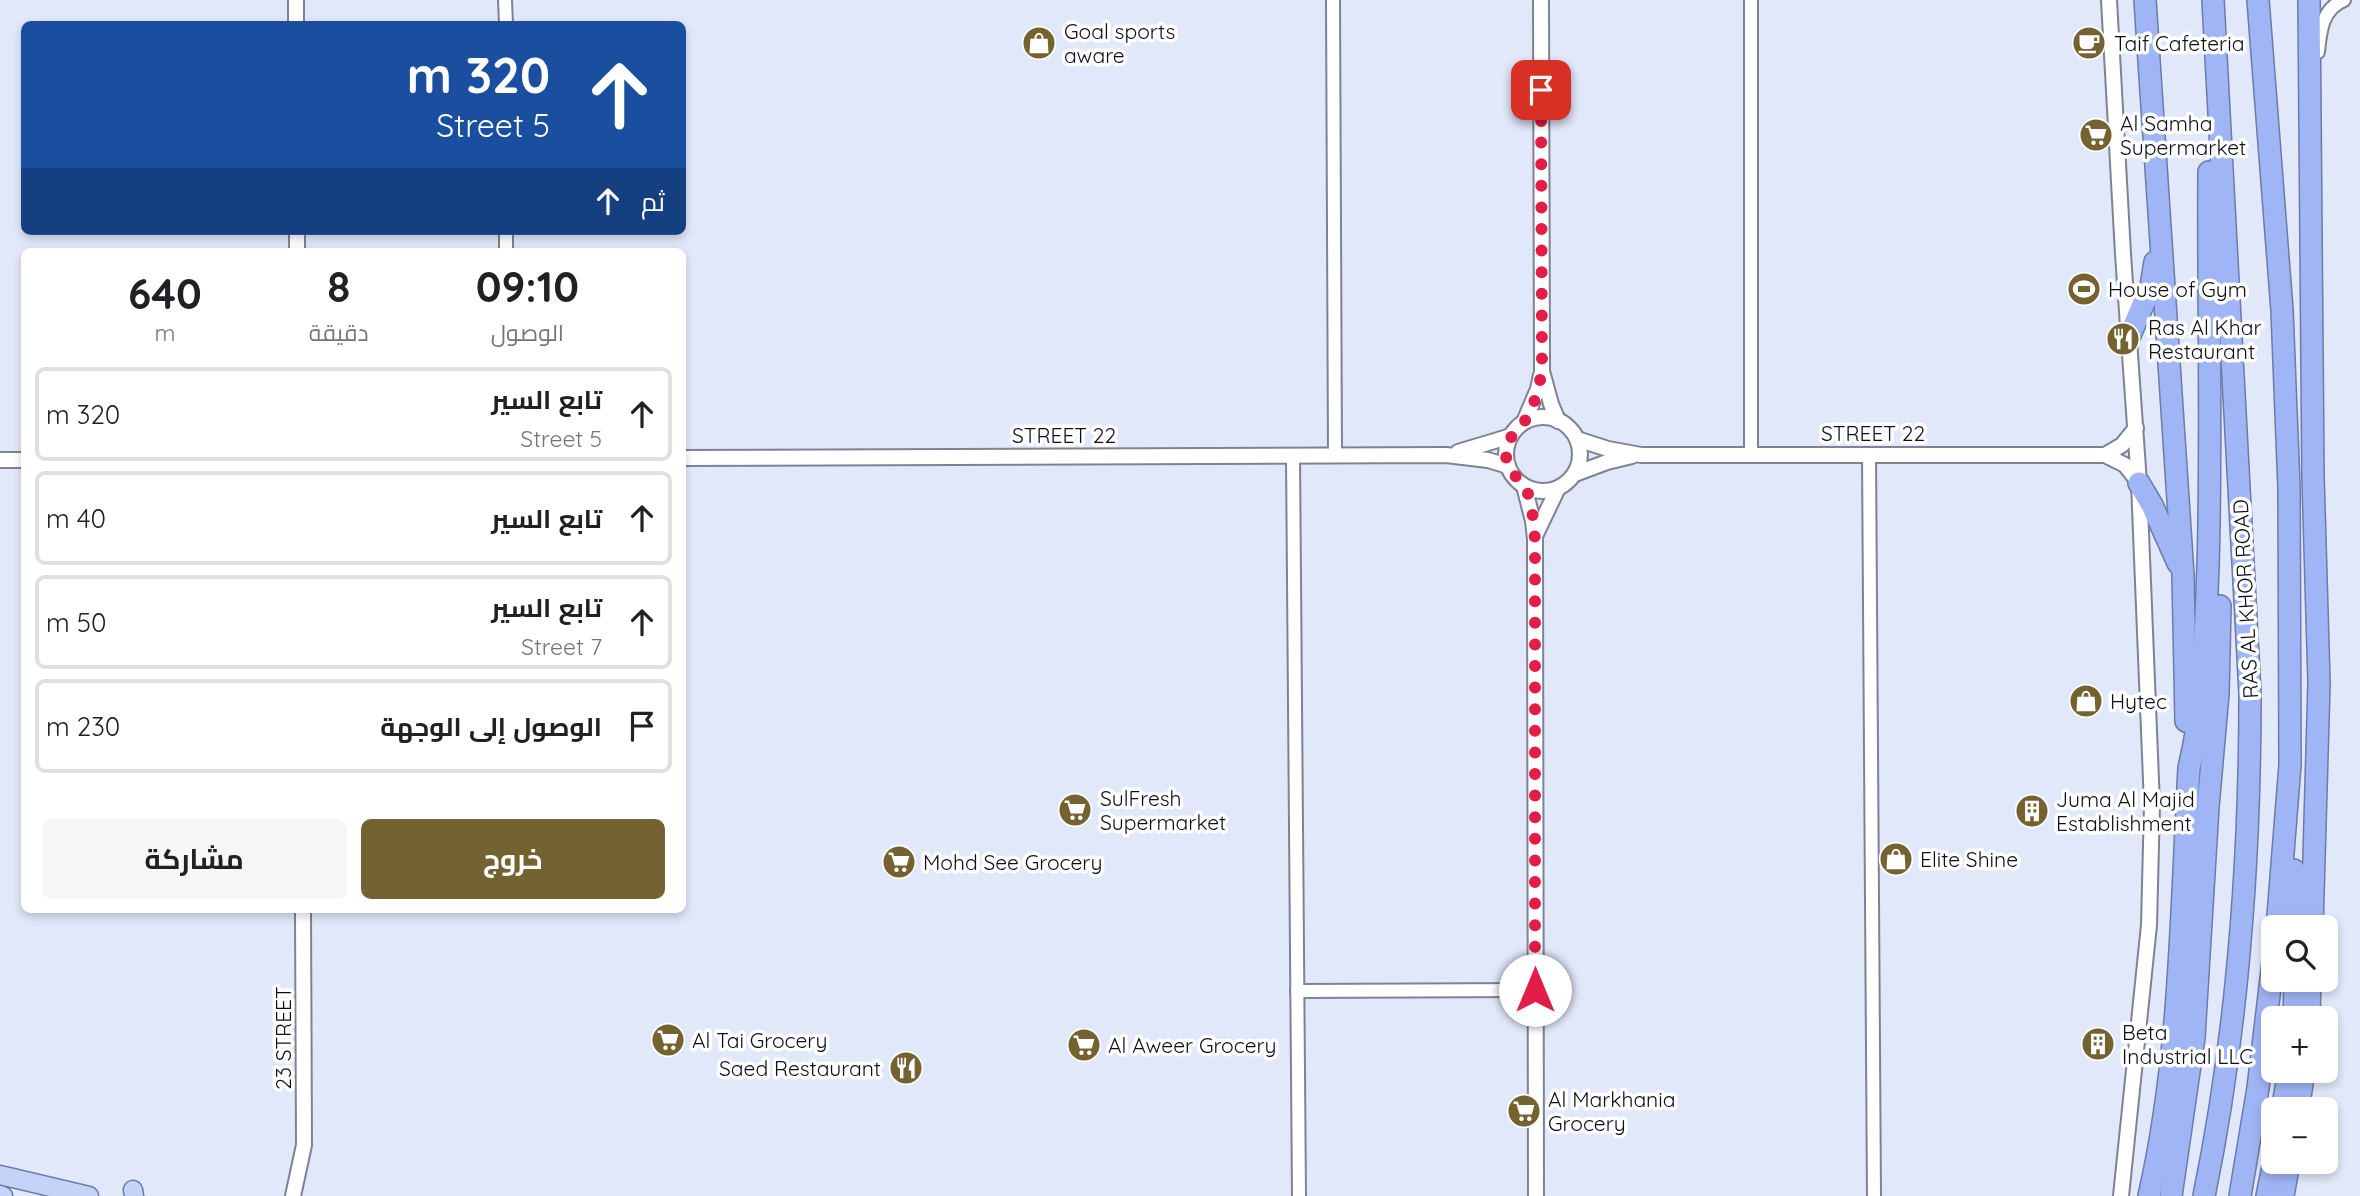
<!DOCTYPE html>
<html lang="ar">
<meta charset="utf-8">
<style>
body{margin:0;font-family:Quicksand,Cairo,sans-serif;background:#f6f6f6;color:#202124;direction:rtl;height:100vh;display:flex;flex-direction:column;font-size:26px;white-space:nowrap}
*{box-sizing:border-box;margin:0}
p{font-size:23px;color:#757577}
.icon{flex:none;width:38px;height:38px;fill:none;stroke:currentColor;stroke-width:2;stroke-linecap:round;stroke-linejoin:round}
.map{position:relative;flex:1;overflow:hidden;direction:ltr}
.details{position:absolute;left:21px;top:248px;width:665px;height:665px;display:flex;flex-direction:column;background:#fff;border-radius:10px;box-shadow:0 4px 10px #0003;direction:rtl}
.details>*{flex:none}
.hud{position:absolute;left:21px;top:21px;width:665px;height:214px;border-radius:10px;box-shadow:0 4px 10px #0003;direction:rtl;background:#1a4fa0;color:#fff;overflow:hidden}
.tools{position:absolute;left:2261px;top:915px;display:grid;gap:14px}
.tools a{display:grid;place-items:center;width:77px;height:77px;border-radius:10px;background:#fff;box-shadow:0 4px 10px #0003;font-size:35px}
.pin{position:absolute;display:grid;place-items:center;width:60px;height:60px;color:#fff;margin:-30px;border-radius:14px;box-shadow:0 4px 10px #0006}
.me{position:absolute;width:77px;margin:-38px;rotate:0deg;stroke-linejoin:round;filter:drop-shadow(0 0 5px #0008)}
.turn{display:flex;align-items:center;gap:24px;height:147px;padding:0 21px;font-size:32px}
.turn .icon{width:91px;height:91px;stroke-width:2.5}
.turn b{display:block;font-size:49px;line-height:60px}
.then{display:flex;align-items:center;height:66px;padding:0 21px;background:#0003;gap:14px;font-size:26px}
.eta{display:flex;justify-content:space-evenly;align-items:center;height:119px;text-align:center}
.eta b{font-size:42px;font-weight:700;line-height:49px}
.button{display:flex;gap:14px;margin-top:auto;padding:14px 21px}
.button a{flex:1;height:80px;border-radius:10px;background:#746331;color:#fff;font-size:28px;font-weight:700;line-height:80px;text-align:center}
.button a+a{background:#f6f6f6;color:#202124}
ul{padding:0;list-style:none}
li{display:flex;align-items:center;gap:21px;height:94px;margin:0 14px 10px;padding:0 7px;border:4px solid #e0e0e0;border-radius:10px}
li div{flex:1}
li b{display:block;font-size:26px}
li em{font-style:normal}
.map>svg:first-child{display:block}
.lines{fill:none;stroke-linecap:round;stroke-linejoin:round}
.minor-casing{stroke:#7d8393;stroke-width:16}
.tertiary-casing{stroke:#7d8393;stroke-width:18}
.primary-casing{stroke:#6d7ba7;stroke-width:21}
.motorway-casing{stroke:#6d7ba7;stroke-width:24}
.minor{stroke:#fff;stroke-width:12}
.tertiary{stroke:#fff;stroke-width:14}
.primary{stroke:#c6d3f9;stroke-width:18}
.motorway{stroke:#a0b5f5;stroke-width:21}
.route{stroke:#e11d48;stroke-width:12;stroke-dasharray:0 21.6}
.labels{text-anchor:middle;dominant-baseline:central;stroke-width:7;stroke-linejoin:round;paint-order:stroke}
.poi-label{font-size:21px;fill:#0d0f15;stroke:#fff;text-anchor:start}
.street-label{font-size:21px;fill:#0d0f15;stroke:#fff}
</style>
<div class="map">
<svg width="2360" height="1196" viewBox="0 0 2360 1196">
<rect width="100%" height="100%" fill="#e1e8fa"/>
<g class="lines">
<defs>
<g id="minor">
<polyline points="505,0 506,24"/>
<polyline points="1333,0 1335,454"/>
<polyline points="1751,0 1751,455"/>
<path d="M 2318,52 C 2320,31 2322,9 2344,0"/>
<polyline points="506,231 506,252"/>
<polyline points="1869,454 1874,1196"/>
<polyline points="1293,455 1299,1196"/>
<polyline points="1297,991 1535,990"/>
</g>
<g id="tertiary">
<polyline points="296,0 296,24"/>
<polyline points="1541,0 1542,371 1551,404 1558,421"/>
<polyline points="2109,0 2123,254 2139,483 2152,805 2149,925 2121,1196"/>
<polyline points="297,231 297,252"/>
<circle cx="1543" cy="454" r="37"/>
<polyline points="1524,422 1538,389 1541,375"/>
<polyline points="1577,439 1608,449 1641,455 2105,455 2125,465 2139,483"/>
<polyline points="1458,452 1511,436"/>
<polyline points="2105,455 2122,445 2136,428"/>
<polyline points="682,458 1446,455 1488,460 1508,466"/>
<polyline points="0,460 24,460"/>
<polyline points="1575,474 1607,462 1632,456"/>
<polyline points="1524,486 1533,521 1535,539 1536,1196"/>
<polyline points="1536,534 1558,488"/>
<polyline points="293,1196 304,1145 303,910"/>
</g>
<g id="primary">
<polyline points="0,1175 89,1196"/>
<polyline points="133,1190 134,1196"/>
<polyline points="0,1195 3,1196"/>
</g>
<g id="motorway">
<polyline points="2145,0 2183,575 2186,721"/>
<polyline points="2258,0 2282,310 2289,488 2290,765 2277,928"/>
<polyline points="2309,0 2313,476 2319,683 2312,928"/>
<polyline points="2130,335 2151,286 2155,262"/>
<polyline points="2139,483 2152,505 2178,563"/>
<polyline points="2294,870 2294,928"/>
<polyline points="2294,1018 2295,980"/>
<polyline points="2309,1018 2310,980"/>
<polyline points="2282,1110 2289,1071"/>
<polyline points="2298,1110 2304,1071"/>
<path d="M 2149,1196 C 2181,1057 2181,910 2189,768 C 2205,702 2205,634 2208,567 C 2212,435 2208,304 2209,172"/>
<polyline points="2171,1196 2194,1037 2208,807 2218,694 2220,606"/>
<path d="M 2204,1196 C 2238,1031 2250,863 2250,694 L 2213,0"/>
<polyline points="2240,1196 2258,1088 2273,962"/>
<polyline points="2267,1196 2274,1162"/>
<polyline points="2283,1196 2289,1162"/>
</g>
</defs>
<!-- minor casing -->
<use href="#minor" class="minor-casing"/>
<!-- tertiary casing -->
<use href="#tertiary" class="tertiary-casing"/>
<!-- primary casing -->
<use href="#primary" class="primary-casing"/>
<!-- motorway casing -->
<use href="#motorway" class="motorway-casing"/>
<!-- minor -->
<use href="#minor" class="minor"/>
<!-- tertiary -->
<use href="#tertiary" class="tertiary"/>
<!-- primary -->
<use href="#primary" class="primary"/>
<!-- motorway -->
<use href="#motorway" class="motorway"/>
</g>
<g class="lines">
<!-- route -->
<path class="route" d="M 1535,990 L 1535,539 C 1533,523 1533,499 1524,486 C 1515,473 1506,472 1506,453 C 1507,436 1516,434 1524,422 C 1534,408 1539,387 1542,370 L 1541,90"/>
</g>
<!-- icons -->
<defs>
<symbol id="shop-disc" viewBox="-11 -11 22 22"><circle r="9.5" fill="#746331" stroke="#fff"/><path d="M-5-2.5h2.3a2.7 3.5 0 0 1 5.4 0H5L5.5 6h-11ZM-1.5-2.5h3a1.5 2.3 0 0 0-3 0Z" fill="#fff"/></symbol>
<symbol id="cafe-disc" viewBox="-11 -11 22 22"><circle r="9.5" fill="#746331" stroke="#fff"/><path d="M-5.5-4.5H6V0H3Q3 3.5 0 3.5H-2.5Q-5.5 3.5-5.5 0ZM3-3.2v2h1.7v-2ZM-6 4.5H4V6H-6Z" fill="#fff"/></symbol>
<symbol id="supermarket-disc" viewBox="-11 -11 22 22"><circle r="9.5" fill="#746331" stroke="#fff"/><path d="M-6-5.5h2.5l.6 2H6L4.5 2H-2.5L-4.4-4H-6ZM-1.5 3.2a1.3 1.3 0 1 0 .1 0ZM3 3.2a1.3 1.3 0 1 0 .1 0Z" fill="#fff"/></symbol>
<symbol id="stadium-disc" viewBox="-11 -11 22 22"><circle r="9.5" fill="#746331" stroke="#fff"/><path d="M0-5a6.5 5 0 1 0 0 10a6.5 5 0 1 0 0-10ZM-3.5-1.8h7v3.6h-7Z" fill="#fff"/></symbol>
<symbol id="restaurant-disc" viewBox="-11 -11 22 22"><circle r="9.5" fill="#746331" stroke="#fff"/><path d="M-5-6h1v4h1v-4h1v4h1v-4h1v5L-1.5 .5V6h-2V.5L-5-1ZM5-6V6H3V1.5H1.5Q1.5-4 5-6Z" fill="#fff"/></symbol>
<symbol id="building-disc" viewBox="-11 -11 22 22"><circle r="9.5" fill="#746331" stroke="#fff"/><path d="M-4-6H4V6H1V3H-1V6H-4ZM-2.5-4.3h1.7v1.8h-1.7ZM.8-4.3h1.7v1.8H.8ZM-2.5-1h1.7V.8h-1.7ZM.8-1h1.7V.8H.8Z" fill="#fff"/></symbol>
</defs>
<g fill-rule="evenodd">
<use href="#shop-disc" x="1020" y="24" width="38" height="38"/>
<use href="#cafe-disc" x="2070" y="24" width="38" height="38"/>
<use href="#supermarket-disc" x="2077" y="116" width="38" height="38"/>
<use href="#stadium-disc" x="2065" y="270" width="38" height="38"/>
<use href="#restaurant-disc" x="2104" y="320" width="38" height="38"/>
<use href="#shop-disc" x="2067" y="682" width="38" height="38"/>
<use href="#supermarket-disc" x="1056" y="791" width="38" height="38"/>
<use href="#building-disc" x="2013" y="792" width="38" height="38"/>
<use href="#shop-disc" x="1877" y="840" width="38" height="38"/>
<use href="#supermarket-disc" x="880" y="843" width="38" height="38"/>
<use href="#supermarket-disc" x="649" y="1021" width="38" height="38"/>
<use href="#building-disc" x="2079" y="1025" width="38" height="38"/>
<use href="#supermarket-disc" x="1065" y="1026" width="38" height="38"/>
<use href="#restaurant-disc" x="887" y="1049" width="38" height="38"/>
<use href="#supermarket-disc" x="1505" y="1092" width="38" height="38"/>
</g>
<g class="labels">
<!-- poi labels -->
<g class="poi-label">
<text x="1064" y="31">Goal sports<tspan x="1064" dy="24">aware</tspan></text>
<text x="2114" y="43">Taif Cafeteria</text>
<text x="2120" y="123">Al Samha<tspan x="2120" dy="24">Supermarket</tspan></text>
<text x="2108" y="289">House of Gym</text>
<text x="2148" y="327">Ras Al Khar<tspan x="2148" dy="24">Restaurant</tspan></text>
<text x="2110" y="701">Hytec</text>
<text x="1100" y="798">SulFresh<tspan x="1100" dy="24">Supermarket</tspan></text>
<text x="2056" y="799">Juma Al Majid<tspan x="2056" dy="24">Establishment</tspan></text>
<text x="1920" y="859">Elite Shine</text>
<text x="923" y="862">Mohd See Grocery</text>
<text x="2122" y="1032">Beta<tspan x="2122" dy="24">Industrial LLC</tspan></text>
<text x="692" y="1040">Al Tai Grocery</text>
<text x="1108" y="1045">Al Aweer Grocery</text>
<text x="881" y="1068" text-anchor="end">Saed Restaurant</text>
<text x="1548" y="1099">Al Markhania<tspan x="1548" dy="24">Grocery</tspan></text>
</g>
<!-- street labels -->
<g class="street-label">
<text x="1873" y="433">STREET 22</text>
<text x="1064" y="435">STREET 22</text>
<text transform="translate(2245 599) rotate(-93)">RAS AL KHOR ROAD</text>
<text transform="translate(283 1038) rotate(-90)">23 STREET</text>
</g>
</g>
</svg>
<div class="tools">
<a><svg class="icon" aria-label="search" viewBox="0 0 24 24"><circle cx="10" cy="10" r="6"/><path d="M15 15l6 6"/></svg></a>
<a>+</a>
<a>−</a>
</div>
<div class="pin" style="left:1541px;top:90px;background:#d93025"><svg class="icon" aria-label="arrive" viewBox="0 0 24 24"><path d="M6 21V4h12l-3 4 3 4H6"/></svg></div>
<svg class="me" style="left:1535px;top:990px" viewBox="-20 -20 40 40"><circle r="19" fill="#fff"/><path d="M0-13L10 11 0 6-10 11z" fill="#e11d48"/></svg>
<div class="hud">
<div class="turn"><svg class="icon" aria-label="ahead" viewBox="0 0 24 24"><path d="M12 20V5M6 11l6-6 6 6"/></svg><div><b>320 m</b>5 Street</div></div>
<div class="then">ثم<svg class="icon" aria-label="ahead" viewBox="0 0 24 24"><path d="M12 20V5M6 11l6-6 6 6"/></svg></div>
</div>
<section class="details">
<div class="eta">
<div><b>09:10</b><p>الوصول</p></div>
<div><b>8</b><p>دقيقة</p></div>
<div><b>640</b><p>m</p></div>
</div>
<ul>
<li><svg class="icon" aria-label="ahead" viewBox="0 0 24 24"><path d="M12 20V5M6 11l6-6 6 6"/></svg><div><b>تابع السير</b><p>5 Street</p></div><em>320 m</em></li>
<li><svg class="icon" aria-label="ahead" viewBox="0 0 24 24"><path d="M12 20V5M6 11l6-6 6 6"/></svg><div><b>تابع السير</b></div><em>40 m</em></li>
<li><svg class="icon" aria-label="ahead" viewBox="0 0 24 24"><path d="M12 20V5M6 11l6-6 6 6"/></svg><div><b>تابع السير</b><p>7 Street</p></div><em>50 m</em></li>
<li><svg class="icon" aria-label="arrive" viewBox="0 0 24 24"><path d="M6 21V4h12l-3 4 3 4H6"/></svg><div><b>الوصول إلى الوجهة</b></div><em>230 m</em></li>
</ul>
<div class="button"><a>خروج</a><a>مشاركة</a></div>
</section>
</div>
